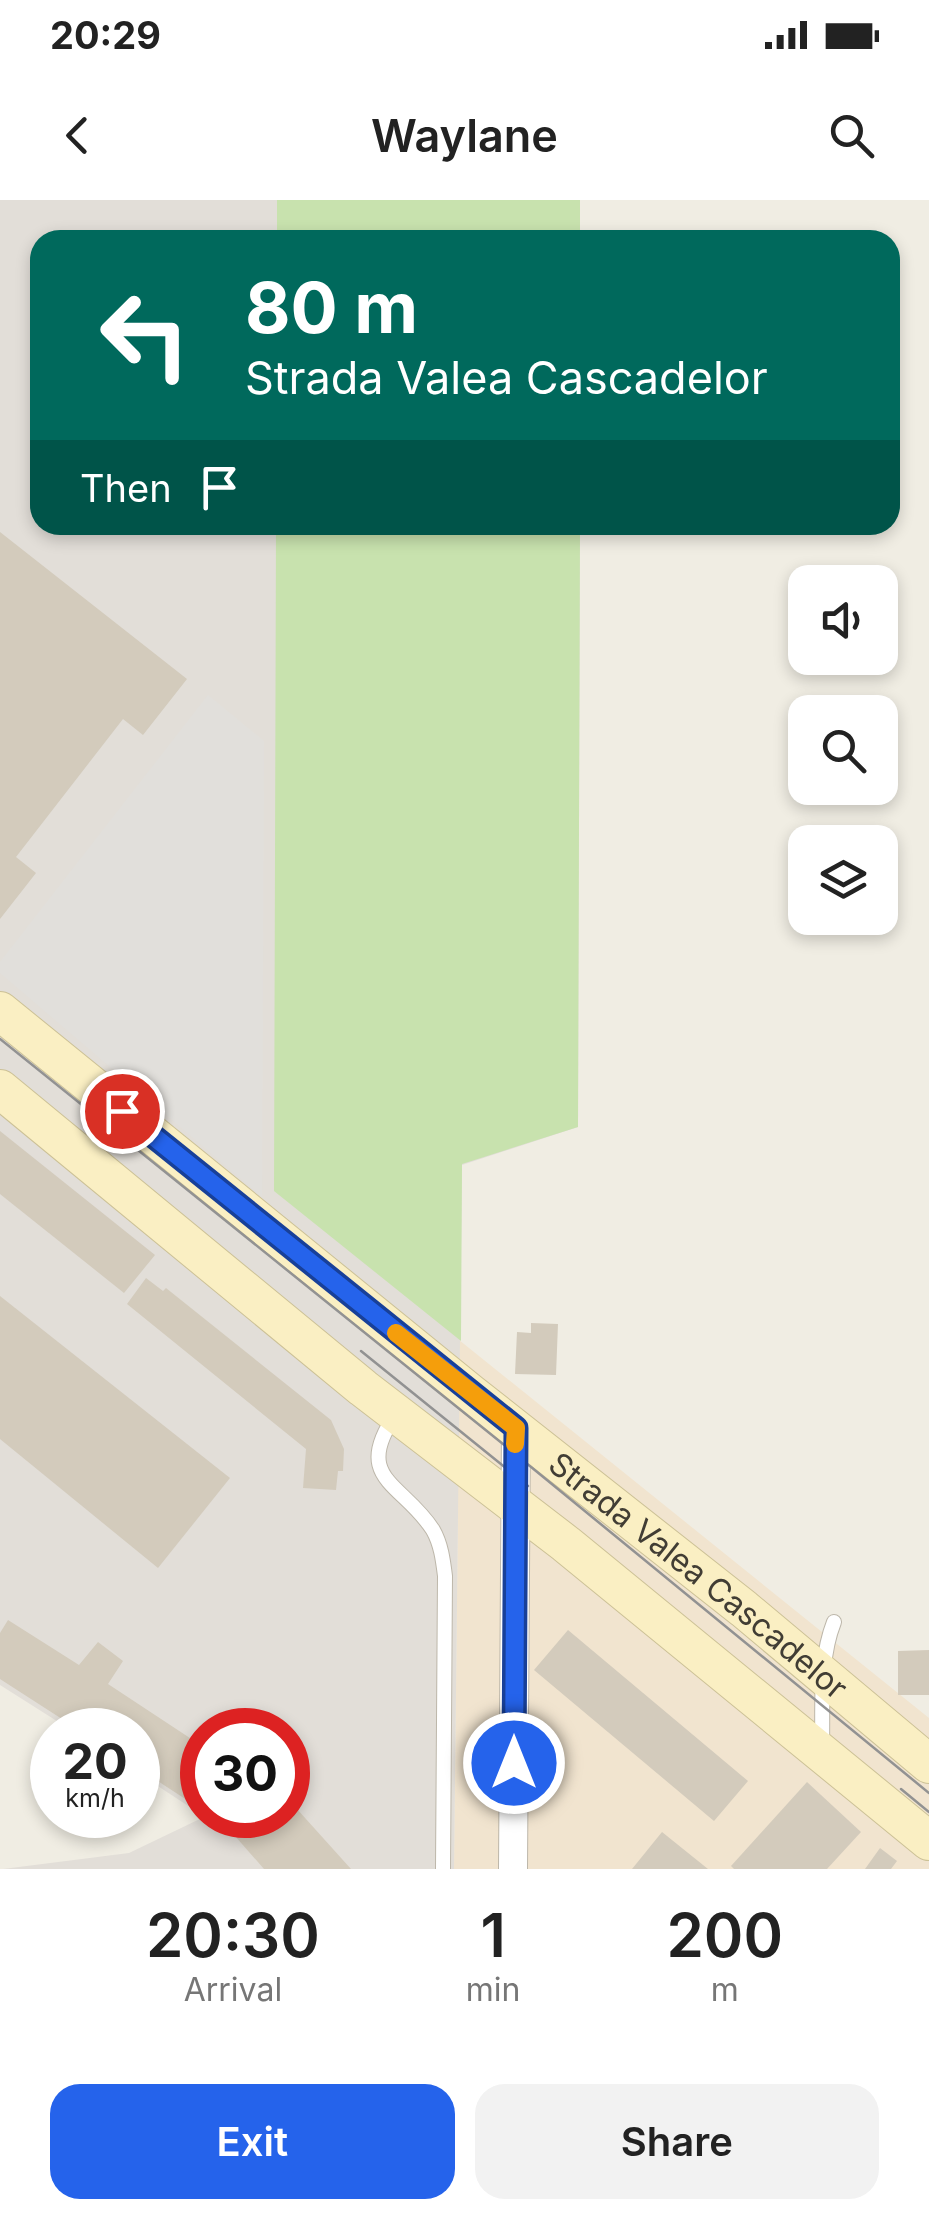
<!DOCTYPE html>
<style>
body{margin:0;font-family:Inter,sans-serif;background:#f2f2f2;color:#222;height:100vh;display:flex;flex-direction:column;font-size:38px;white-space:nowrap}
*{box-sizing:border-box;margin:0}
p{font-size:32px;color:#767676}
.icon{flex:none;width:55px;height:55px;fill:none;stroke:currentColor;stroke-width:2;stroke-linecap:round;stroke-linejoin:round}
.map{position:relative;height:1669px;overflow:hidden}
.panel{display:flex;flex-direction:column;background:#fff;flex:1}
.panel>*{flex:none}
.banner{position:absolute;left:30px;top:30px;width:870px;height:305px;border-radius:30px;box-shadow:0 5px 15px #0003;background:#00695c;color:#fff;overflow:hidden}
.fabs{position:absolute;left:788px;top:365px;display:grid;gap:20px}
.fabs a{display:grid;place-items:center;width:110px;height:110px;border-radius:20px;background:#fff;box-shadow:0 5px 15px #0003;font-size:50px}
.speed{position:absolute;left:30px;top:1508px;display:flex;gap:20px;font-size:50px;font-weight:700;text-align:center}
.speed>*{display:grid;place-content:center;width:130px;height:130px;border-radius:50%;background:#fff;box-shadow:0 5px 15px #0003;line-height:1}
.speed small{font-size:25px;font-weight:400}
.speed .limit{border:15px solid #d22;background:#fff;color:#111}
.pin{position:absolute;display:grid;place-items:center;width:85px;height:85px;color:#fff;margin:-42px;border:5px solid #fff;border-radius:50%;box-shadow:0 2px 10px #0007}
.me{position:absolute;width:110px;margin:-55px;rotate:0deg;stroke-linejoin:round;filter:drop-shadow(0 0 8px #0008)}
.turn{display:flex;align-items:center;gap:35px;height:210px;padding:0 50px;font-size:45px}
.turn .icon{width:130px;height:130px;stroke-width:2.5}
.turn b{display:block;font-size:70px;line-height:85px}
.then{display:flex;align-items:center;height:95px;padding:0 50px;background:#0003;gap:20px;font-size:38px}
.eta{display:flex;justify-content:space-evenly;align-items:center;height:170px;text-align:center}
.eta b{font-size:60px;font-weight:600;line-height:70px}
.cta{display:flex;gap:20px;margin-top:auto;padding:20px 50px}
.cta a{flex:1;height:115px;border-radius:30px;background:#2563eb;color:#fff;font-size:40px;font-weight:600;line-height:115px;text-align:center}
.cta a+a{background:#f2f2f2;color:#222}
.status{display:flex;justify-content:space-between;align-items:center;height:70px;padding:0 50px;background:#fff;direction:ltr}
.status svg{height:28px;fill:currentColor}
header{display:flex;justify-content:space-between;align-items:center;height:130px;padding:0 50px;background:#fff;font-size:45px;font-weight:600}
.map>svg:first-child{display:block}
.commercial{fill:#f1e4cf}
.industrial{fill:#e2ded8}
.green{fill:#c8e2ae}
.parking{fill:#e1dfdb}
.building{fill:#d3cbbc}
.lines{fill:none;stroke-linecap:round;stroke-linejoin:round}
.lane-casing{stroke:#bdb7aa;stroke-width:16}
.street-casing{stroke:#bdb7aa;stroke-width:30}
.secondary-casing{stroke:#ccc196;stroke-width:40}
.lane{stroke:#fff;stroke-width:14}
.street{stroke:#fff;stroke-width:28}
.secondary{stroke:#faefc3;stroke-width:38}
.tram{stroke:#929292;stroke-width:2.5}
.route-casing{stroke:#184099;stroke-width:25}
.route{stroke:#2563eb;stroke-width:18}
.slow{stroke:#f59e0b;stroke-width:18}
.labels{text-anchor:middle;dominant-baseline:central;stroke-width:8;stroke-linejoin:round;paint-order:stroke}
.street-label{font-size:32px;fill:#413d34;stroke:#fff}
</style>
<div class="status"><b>20:29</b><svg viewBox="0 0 49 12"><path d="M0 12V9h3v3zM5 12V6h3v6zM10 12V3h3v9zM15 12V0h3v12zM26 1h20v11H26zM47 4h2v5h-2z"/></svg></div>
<header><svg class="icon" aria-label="back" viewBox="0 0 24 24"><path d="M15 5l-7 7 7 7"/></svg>Waylane<svg class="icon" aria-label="search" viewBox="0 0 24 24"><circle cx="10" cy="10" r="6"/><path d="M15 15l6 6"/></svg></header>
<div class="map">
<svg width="929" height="1669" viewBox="0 0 929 1669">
<rect width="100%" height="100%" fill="#f0ede3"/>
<!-- commercial -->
<polygon class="commercial" points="0,301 275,526 274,991 929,1518 929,1669 454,1669 458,1311 265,1298 150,1441 121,1452 0,1359"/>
<!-- industrial -->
<polygon class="industrial" points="0,0 580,0 580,40 40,40 40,325 580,325 578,927 462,965 454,1669 3,1669 129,1653 204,1617 203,1615 288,1615 288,1530 202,1530 202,1615 138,1573 138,1530 71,1530 0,1485"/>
<!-- green -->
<g class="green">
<rect x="277" y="0" width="303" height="40"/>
<polygon points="276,325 580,325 578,927 462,964 461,1141 274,991"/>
</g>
<!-- parking -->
<polygon class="parking" points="208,495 264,541 262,997 0,773 0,762"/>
<!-- building -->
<g class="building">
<polygon points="0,332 187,479 143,535 123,519 16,657 36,673 0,719"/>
<polygon points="0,931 155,1055 124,1093 0,994"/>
<polygon points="146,1078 163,1091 166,1088 331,1220 344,1249 343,1271 338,1271 336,1290 303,1288 306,1249 127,1104"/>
<polygon points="0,1096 230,1278 158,1368 0,1239"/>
<polygon points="531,1123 558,1124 556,1175 515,1174 517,1132 531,1133"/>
<polygon points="8,1420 79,1465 98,1442 123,1461 108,1484 202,1546 202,1610 138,1568 138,1530 79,1530 0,1479 0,1433"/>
<polygon points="568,1430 748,1581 714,1621 534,1470"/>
<polygon points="929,1450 929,1495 898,1495 898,1451"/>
<polygon points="807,1582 861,1632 827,1669 734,1669 731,1666"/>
<polygon points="288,1599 351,1669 264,1669 228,1628 242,1615 288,1615"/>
<polygon points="662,1632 708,1669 632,1669"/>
<polygon points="880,1648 897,1661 891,1669 865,1669"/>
</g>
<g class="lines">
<defs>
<g id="lane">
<path d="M 396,1214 C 351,1279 403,1283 433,1330 C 441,1344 443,1360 445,1376 L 443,1669"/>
<path d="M 822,1545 C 823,1504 819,1460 834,1422"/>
</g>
<polyline id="street" points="513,1669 516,1227"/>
<g id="secondary">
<path id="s1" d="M 0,811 L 470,1193 L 744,1409 L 929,1564"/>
<polyline points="0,889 363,1188 566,1344 929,1641"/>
</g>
</defs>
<!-- lane casing -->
<use href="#lane" class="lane-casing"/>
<!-- street casing -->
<use href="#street" class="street-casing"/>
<!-- secondary casing -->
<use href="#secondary" class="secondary-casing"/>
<!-- lane -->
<use href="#lane" class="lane"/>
<!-- street -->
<use href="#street" class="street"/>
<!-- secondary -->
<use href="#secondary" class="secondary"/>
<!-- tram -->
<g class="tram">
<polyline points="0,839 503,1244 929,1593"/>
<polyline points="361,1151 528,1286"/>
<polyline points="901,1589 929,1612"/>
</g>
</g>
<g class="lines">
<defs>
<polyline id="route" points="122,911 516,1228 514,1563"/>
</defs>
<!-- route casing -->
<use href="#route" class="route-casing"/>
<!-- route -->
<use href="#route" class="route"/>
<!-- slow -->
<polyline class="slow" points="396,1133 516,1228 515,1244"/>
</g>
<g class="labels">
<!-- street labels -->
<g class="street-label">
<text stroke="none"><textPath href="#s1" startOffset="898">Strada Valea Cascadelor</textPath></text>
</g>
</g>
</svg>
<div class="fabs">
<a><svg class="icon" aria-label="sound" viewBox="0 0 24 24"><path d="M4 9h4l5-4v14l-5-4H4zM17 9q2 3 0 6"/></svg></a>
<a><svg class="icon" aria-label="search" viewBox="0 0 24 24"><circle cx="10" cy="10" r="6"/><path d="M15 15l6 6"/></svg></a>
<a><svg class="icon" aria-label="layers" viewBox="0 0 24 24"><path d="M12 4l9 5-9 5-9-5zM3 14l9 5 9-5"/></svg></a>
</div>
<div class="speed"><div>20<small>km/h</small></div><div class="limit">30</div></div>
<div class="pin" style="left:122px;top:911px;background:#d93025"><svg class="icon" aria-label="arrive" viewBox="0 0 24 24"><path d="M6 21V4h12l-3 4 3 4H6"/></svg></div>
<svg class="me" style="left:514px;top:1563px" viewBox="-20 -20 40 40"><circle r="17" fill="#2563eb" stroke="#fff" stroke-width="3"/><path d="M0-11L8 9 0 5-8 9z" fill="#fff"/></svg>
<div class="banner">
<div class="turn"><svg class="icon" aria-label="left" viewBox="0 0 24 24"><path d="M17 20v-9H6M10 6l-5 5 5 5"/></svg><div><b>80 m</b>Strada Valea Cascadelor</div></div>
<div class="then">Then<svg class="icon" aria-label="arrive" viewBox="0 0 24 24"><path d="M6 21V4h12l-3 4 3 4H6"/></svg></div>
</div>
</div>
<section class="panel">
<div class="eta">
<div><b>20:30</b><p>Arrival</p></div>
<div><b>1</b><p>min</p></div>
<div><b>200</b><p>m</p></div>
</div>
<div class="cta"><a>Exit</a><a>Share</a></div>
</section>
